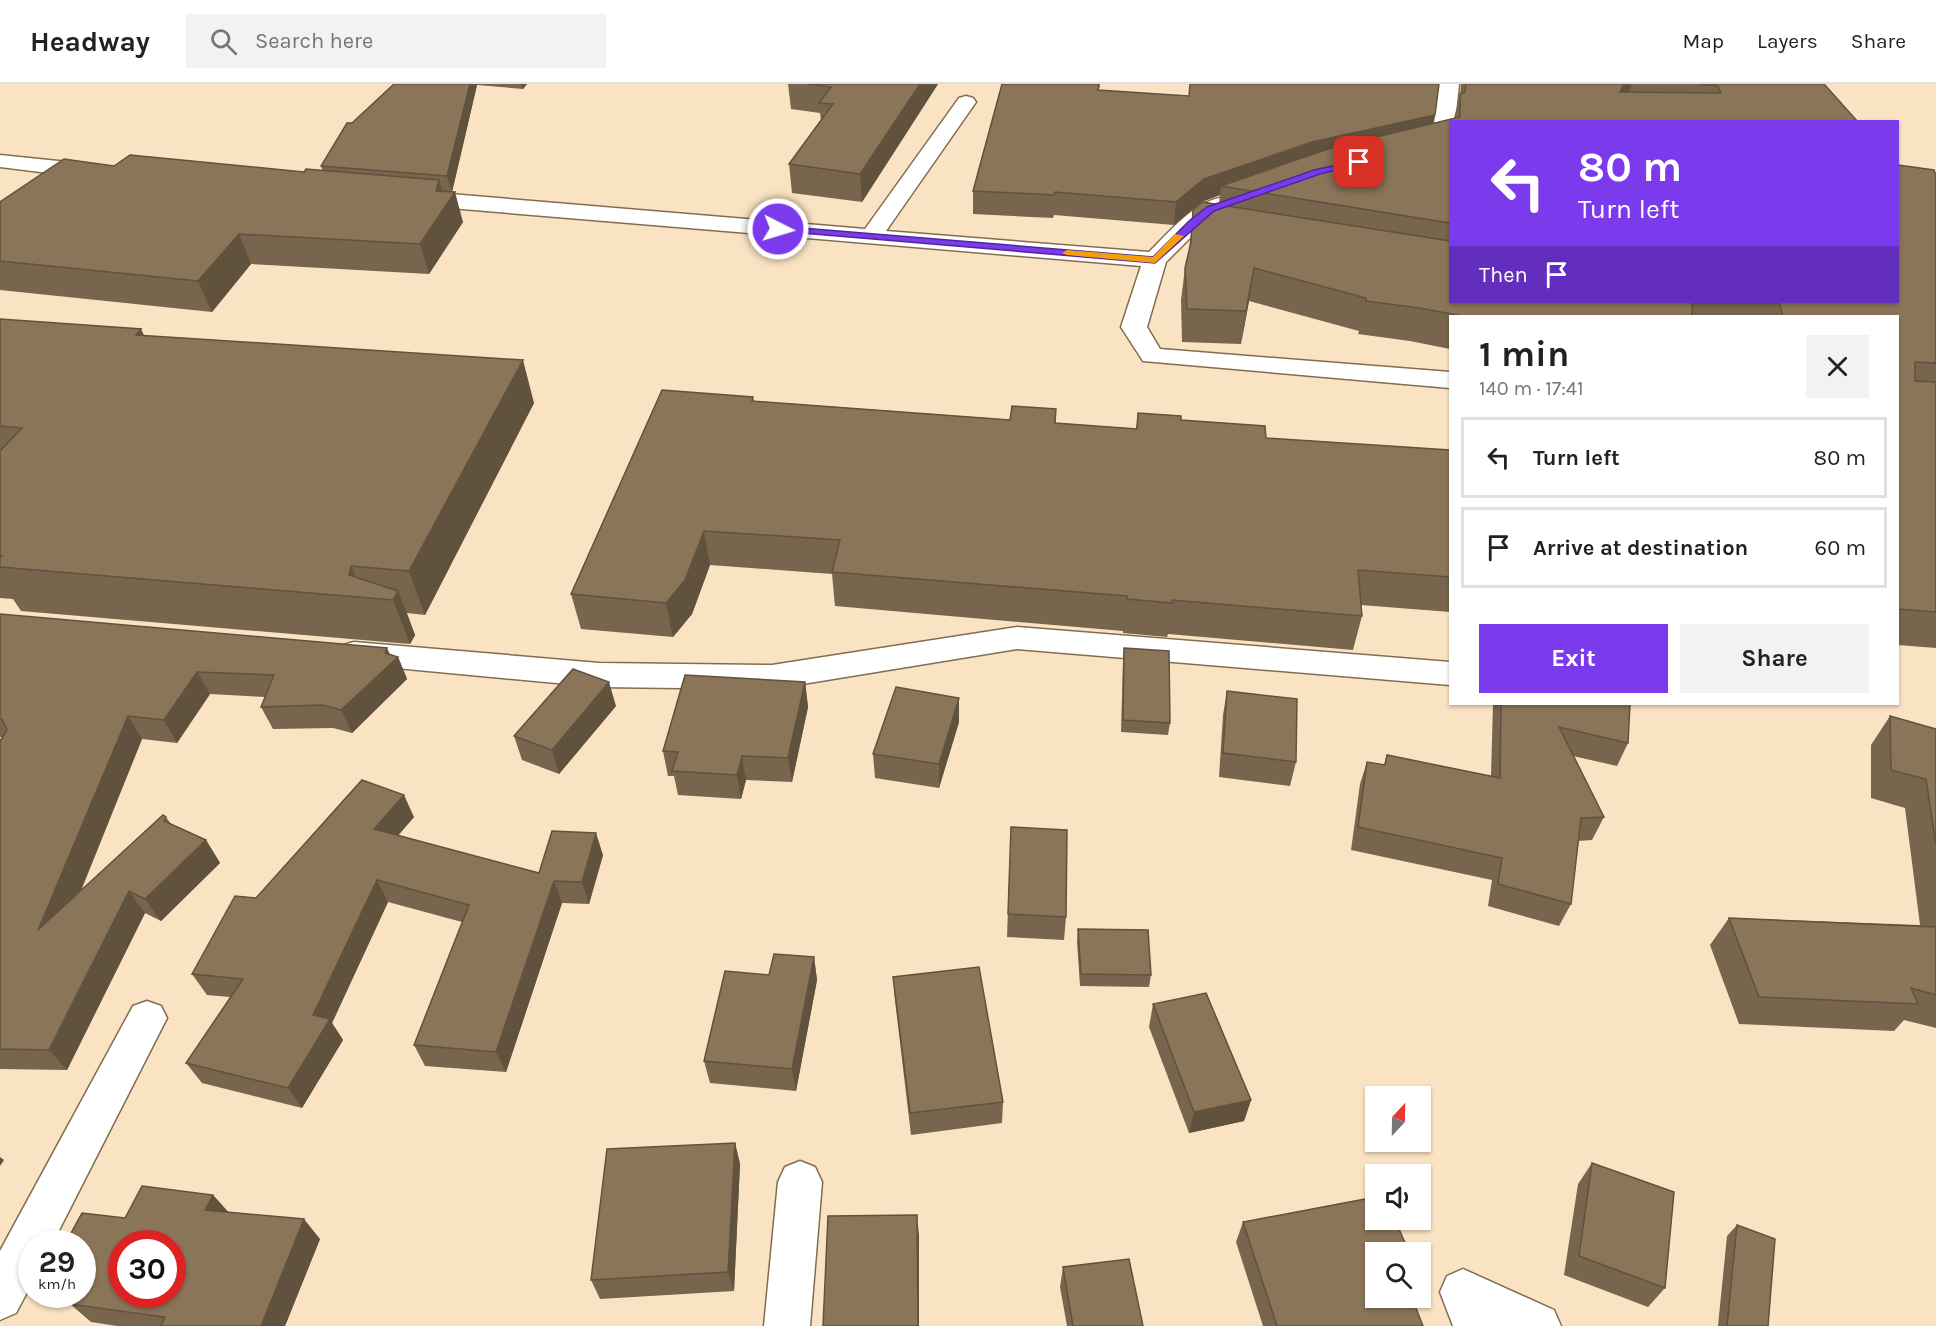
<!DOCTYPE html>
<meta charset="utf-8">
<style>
body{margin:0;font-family:Karla,sans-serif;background:#f2f2f2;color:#222;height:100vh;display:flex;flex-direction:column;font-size:22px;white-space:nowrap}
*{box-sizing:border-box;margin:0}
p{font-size:20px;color:#767676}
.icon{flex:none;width:33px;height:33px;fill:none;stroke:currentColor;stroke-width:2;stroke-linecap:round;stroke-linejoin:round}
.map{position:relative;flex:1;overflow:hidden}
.side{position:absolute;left:1449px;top:231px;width:450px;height:390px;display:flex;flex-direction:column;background:#fff;border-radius:0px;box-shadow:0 2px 4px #0004}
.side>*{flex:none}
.banner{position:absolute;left:1449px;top:36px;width:450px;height:183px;border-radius:0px;box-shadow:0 2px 4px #0004;background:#7c3aed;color:#fff;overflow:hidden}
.needle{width:39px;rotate:22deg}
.buttons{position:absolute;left:1365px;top:1002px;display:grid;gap:12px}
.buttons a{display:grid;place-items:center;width:66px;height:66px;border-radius:0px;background:#fff;box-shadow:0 2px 4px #0004;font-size:30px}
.speed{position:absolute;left:18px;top:1146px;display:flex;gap:12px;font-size:30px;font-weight:700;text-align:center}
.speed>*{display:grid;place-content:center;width:78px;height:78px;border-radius:50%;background:#fff;box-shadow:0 2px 4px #0004;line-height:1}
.speed small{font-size:15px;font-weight:400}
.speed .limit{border:9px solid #d22;background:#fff;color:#111}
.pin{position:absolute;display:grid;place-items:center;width:51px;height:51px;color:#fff;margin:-26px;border-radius:12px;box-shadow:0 3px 9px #0006}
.me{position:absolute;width:66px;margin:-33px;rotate:95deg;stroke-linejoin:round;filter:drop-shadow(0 0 4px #0008)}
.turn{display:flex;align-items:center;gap:21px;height:126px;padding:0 30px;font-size:27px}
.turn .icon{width:78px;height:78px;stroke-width:2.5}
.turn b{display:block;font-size:42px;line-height:51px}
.then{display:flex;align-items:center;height:57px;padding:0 30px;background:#0003;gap:12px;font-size:22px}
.round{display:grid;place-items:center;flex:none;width:63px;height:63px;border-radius:0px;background:#f2f2f2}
.summary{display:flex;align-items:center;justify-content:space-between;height:102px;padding:0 30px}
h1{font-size:36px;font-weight:700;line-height:45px}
.primary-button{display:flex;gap:12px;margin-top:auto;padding:12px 30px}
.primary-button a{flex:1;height:69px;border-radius:0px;background:#7c3aed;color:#fff;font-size:24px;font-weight:700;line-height:69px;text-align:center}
.primary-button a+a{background:#f2f2f2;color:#222}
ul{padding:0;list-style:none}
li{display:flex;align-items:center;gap:18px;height:81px;margin:0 12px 9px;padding:0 18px;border:3px solid #e0e0e0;border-radius:0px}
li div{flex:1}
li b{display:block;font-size:22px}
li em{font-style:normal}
header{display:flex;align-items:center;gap:36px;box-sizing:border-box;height:84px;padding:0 30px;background:#fff;border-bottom:2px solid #e0e0e0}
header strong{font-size:28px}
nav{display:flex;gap:33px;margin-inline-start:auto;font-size:21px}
.search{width:420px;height:54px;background:#f2f2f2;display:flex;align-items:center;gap:15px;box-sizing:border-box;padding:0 21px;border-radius:0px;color:#767676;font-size:22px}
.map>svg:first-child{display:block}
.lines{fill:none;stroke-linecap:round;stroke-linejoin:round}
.minor-casing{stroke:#826d51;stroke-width:3}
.minor{fill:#fff;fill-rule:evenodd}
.wall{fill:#77654d;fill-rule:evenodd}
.shaded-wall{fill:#61523e}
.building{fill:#8a7559;stroke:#61523e;stroke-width:1.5;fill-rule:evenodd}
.route{fill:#7c3aed;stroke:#51269a;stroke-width:1.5}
.slow{fill:#f59e0b}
</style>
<header>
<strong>Headway</strong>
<div class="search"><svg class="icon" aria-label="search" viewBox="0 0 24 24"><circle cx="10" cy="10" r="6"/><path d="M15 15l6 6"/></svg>Search here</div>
<nav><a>Map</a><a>Layers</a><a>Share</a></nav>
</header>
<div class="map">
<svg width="1936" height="1242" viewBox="0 0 1936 1242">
<rect width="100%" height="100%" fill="#fae3c3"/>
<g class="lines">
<defs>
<g id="minor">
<polygon points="1439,0 1459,0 1455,38 1450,38 1450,62 1420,70 1412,69 1409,64 1412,59 1432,55"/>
<path d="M 966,12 L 973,14 L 976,18 L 886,147 L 1149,168 C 1171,147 1202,106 1237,114 L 1240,119 L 1237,124 L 1218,130 L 1200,144 L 1166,178 L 1147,243 L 1160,265 L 1450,288 L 1450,304 L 1143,277 L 1121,243 L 1141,182 L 414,121 L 406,119 L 403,114 L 406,109 L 414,107 L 865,145 L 959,14 Z"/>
<polygon points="0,71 97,81 105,83 108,88 105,93 97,95 0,83"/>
<polygon points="1017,543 1450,578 1450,601 1017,565 772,605 599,603 354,580 343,577 338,569 343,561 354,558 599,579 772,581"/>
<polygon points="147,917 161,922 167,934 52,1160 32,1160 32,1199 16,1229 0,1236 0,1167 133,922"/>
<polygon points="800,1077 815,1083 822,1098 810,1242 764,1242 778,1098 785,1083"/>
<polygon points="1463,1185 1554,1226 1561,1242 1453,1242 1440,1208 1447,1192"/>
</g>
</defs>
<!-- minor casing -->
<use href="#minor" class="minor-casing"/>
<!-- minor -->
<use href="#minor" class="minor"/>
</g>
<!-- wall -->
<g class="wall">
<polygon points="394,0 527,0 523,5 477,1 452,108 442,107 463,138 429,190 251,180 212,228 0,206 0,118 114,82 304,88 323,87 321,82 352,39"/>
<polygon points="788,0 938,0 862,118 792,109 789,80 821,37 820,29 791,25"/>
<path d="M 1002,0 L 1100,0 L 1099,6 L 1435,31 L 1433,39 L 1454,34 L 1460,11 L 1461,0 L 1824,0 L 1450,38 L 1450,218 L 1898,218 L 1898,81 L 1936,91 L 1936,564 L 1898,561 L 1898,232 L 1450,232 L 1450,265 L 1410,257 L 1358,250 L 1359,247 L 1249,217 L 1241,260 L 1182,258 L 1181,216 L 1185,184 L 1189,168 L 1193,126 L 1202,118 L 1174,141 L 1054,131 L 1053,134 L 973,130 L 973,107 ZM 1220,111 L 1219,120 L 1202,118 Z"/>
<polygon points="0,235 144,252 534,319 425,531 407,529 415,551 410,560 21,527 13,515 0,514"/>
<polygon points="753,313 754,317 1136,345 1138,329 1181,336 1266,354 1450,366 1450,528 1361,521 1362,532 1353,566 1168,550 1167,553 1123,549 1123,547 835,522 832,490 710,481 692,530 673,553 581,545 571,510"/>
<polygon points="0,530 390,571 398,573 407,595 352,649 333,644 273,645 261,623 265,613 210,610 177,659 142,655 81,807 166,733 171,740 206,756 220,779 161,837 145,829 67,986 0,985 0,657 2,653 0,653"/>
<polygon points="1124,564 1170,639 1168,651 1121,648 1123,576"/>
<polygon points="805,598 808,623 792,698 746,696 741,715 678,711 674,692 668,692 663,667"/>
<polygon points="1227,607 1296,678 1290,702 1219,693 1223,631"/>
<polygon points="959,614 959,638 939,704 875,694 873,670"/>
<polygon points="1493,620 1630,620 1628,659 1617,682 1573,672 1604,733 1592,756 1578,757 1571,820 1559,842 1488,822 1492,796 1351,766 1360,700 1367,678 1384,681 1387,671 1491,692"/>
<polygon points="616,622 559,690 522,676 514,652"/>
<polygon points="1890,632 1936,645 1936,944 1904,936 1894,947 1739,940 1710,861 1729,834 1920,841 1905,724 1871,714 1871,661"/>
<polygon points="414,733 398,751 539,789 603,771 589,820 562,819 506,988 425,982 414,961 462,838 388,818 332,939 343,956 302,1024 202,999 186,979 230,913 207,911 192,890 256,814"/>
<polygon points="1011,743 1066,833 1064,856 1007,853"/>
<polygon points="1078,845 1151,891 1149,903 1080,902 1077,857"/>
<polygon points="814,873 817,896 796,1007 710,999 704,977 769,891"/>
<polygon points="893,893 1003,1018 1002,1039 911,1051 895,916"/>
<polygon points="1153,920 1251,1016 1244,1037 1189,1049 1149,943"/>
<polygon points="735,1059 740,1080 734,1207 600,1215 591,1196"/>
<polygon points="1592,1079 1665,1204 1648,1223 1564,1191 1578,1100"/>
<polygon points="213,1111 228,1128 320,1155 285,1242 117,1242 91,1238 70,1220 65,1220 54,1210 82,1210 125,1134"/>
<polygon points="1243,1138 1376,1214 1420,1214 1420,1198 1425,1208 1416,1224 1423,1242 1263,1242 1236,1158"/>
<polygon points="1737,1141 1768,1242 1718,1242 1727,1152"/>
<polygon points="1063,1183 1143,1242 1067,1242 1060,1203"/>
</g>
<!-- shaded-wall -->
<g class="shaded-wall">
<polygon points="470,0 477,0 477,1 452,108 447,92"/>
<polygon points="521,0 527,0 523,5"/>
<polygon points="920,0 938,0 862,118 860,90"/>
<polygon points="1624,0 1632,0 1624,22 1620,8"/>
<polygon points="1435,31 1430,53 1221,102 1220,111 1201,118 1174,141 1176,118 1204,95 1312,58"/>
<polygon points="439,96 446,122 455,108 463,138 429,190 420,160"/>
<polygon points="239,150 251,180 212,228 198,197"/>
<polygon points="1254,184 1249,217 1241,260 1246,227"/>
<polygon points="141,245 162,288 136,251"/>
<polygon points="523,276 534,319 425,531 409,487"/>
<polygon points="704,447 710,481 692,530 673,553 666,519"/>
<polygon points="351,482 365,514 349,491"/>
<polygon points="398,507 415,551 410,560 393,516"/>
<polygon points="387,564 393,577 398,573 407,595 352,649 341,626 385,569"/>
<polygon points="197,588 210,610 177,659 164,636"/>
<polygon points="609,598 616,622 559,690 552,666"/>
<polygon points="805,598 808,623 792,698 788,674"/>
<polygon points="959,614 959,638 939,704 939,680"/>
<polygon points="128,632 142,655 56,867 38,846"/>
<polygon points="742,672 746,696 741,715 737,691"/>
<polygon points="404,711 414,733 385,767 374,745"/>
<polygon points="596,749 603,771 589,820 582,798"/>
<polygon points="206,756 220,779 161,837 145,815"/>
<polygon points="377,796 388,818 332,939 343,956 302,1024 288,1004 313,931"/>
<polygon points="554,797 562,819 506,988 496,968"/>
<polygon points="129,807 145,829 67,986 49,966"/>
<polygon points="814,873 817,896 796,1007 792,985"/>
<polygon points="1251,1016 1244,1037 1189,1049 1194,1028"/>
<polygon points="735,1059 740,1080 734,1207 728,1188"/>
<polygon points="0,1073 4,1076 0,1082"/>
<polygon points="213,1111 231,1131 205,1126"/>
<polygon points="917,1131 919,1151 919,1242 918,1242"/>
<polygon points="304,1135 320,1155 285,1242 261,1242"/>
</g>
<!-- building -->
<g class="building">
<polygon points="394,0 470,0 447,92 321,82 347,39 352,39"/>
<polygon points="808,0 920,0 860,90 789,80 833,20 819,19 831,3"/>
<polygon points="1002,0 1099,0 1098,6 1189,12 1190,0 1439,0 1435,31 1312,58 1204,95 1176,118 1055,108 1054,111 973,107"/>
<polygon points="1466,0 1624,0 1620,8 1721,9 1718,2 1699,0 1824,0 1858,38 1450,38 1450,139 1221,102 1331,64 1460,33 1460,10 1465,8"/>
<polygon points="130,71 304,88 306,85 439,96 436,107 455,108 420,160 239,150 198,197 0,177 0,118 64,75 114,82"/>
<polygon points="1898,81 1934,86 1936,91 1936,279 1915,278 1915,297 1936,298 1936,528 1898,525 1898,232 1783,232 1779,218 1898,218"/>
<polygon points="1202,118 1450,157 1450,218 1692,218 1692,232 1462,232 1419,224 1366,217 1366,214 1254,184 1246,227 1187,225 1185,184 1191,158 1193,126"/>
<polygon points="0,235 141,245 136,251 523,276 409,487 351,482 349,491 398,507 393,516 0,483 0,474 2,472 0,472 0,367 22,344 0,342"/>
<polygon points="662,306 753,313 752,317 1010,336 1012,322 1056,325 1055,339 1137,345 1138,329 1181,332 1181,336 1265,342 1266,354 1450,366 1450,493 1358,486 1362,532 1172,516 1172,519 1127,515 1127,512 832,488 840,456 704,447 685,496 666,519 571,510"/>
<polygon points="0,530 387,564 385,569 398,573 341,626 322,621 261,623 274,591 197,588 164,636 128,632 38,846 163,731 166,733 164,737 206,756 145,815 129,807 49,966 0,965 0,657 7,646 2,635 0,635"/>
<polygon points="1124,564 1169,567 1170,639 1123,636"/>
<polygon points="573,585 609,598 552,666 514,652"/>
<polygon points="685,591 805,598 788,674 742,672 737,691 672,687 678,668 663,667"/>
<polygon points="896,603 959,614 939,680 873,670"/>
<polygon points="1227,607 1297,615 1296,678 1223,669"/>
<polygon points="1501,620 1630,620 1628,659 1559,643 1604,733 1581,734 1571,820 1498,800 1502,774 1358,743 1367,678 1385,681 1387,671 1500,694"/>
<polygon points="1890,632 1936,645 1936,761 1926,695 1891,686"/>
<polygon points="362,696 404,711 374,745 539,789 552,747 596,749 582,798 554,797 496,968 414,961 469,821 377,796 313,931 330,935 288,1004 186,979 243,895 192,890 235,812 256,814"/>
<polygon points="1011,743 1067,746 1066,833 1008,830"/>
<polygon points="1729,834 1936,843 1936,911 1911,904 1918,920 1759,913"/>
<polygon points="1078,845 1148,846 1151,891 1081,890"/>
<polygon points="774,870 814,873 792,985 704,977 725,887 769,891"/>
<polygon points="979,883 1003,1018 910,1029 893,893"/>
<polygon points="1206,909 1251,1016 1194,1028 1153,920"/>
<polygon points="735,1059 728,1188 591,1196 607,1065"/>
<polygon points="1592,1079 1674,1108 1665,1204 1579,1172"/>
<path d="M 142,1102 L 213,1111 L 205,1126 L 304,1135 L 261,1242 L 161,1242 L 165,1233 L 69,1220 L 75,1210 L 82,1210 L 82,1160 L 65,1160 L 82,1129 L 125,1134 ZM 122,1160 L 172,1160 L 172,1210 L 122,1210 Z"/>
<polygon points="1376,1113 1376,1136 1395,1136 1409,1168 1376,1168 1376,1214 1412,1214 1423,1242 1277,1242 1243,1138"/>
<polygon points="917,1131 918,1242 823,1242 828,1132"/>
<polygon points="1737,1141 1775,1155 1768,1242 1727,1242"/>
<polygon points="1129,1175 1143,1242 1073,1242 1063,1183"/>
<polygon points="1420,1198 1425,1208 1420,1209"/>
</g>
<!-- route -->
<polygon class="route" points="1359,76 1363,78 1362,80 1320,90 1214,127 1155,179 778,147 774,145 778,142 1153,173 1189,137 1207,123 1314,86"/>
<!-- slow -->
<polygon class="slow" points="1175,150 1184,152 1155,179 1067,171 1062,169 1067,166 1153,173"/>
</svg>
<div class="buttons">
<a><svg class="needle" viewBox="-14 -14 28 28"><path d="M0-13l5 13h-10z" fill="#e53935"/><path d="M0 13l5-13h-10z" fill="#767676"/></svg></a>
<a><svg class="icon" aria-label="sound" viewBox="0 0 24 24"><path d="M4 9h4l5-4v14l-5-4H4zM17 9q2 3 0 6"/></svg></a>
<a><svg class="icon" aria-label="search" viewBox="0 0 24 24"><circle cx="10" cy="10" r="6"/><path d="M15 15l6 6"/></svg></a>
</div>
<div class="speed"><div>29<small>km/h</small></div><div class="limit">30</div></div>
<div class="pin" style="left:1359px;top:78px;background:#d93025"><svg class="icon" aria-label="arrive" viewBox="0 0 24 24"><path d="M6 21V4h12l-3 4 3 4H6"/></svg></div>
<svg class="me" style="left:778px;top:145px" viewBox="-20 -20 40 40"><circle r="17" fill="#7c3aed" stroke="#fff" stroke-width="3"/><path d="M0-11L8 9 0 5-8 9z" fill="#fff"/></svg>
<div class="banner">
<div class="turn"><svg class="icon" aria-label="left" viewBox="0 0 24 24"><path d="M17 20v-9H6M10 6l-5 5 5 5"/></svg><div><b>80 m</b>Turn left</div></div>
<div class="then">Then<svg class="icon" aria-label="arrive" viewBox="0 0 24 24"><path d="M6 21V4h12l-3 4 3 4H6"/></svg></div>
</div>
<section class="side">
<div class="summary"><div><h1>1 min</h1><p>140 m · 17:41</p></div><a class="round"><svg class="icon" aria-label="close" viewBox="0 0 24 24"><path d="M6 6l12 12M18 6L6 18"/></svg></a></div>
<ul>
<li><svg class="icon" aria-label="left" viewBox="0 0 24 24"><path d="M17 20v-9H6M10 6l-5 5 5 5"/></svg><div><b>Turn left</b></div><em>80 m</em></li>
<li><svg class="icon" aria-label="arrive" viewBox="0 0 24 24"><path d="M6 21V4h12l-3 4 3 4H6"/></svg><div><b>Arrive at destination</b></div><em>60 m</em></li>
</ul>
<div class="primary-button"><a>Exit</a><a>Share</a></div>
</section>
</div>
